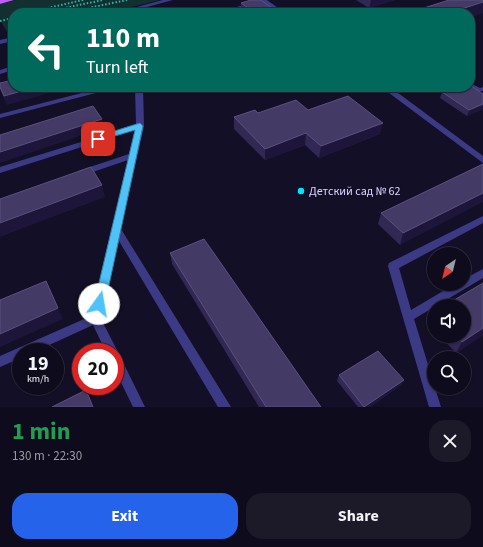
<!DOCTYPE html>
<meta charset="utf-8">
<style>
body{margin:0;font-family:"Source Sans 3",sans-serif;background:#1c1929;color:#f1f3f6;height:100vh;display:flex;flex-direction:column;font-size:15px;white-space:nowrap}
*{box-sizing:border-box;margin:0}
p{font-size:13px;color:#9b9ba3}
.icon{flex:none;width:22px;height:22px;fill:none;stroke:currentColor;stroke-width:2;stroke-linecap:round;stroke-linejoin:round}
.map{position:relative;height:407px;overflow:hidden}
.side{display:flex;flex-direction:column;background:#0e0b1c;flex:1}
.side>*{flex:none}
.top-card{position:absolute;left:8px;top:8px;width:467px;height:84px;border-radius:16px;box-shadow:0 1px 3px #0004,0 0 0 1px #2e2b3b;background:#00695c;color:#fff;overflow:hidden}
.needle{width:26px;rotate:215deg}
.fabs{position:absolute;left:427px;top:247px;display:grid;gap:8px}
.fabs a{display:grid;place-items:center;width:44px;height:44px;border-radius:50%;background:#0e0b1c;box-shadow:0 1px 3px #0004,0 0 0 1px #2e2b3b;font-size:20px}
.speed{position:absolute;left:12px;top:343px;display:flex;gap:8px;font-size:20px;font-weight:700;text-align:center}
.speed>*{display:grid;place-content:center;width:52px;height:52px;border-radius:50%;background:#0e0b1c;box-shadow:0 1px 3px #0004,0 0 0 1px #2e2b3b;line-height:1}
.speed small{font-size:10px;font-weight:400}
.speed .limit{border:6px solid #d22;background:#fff;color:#111}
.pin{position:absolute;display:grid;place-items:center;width:34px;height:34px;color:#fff;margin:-17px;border-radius:8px;box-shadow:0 2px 6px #0006}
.me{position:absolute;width:44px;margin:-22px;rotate:13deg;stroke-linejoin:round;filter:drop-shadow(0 0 3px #0008)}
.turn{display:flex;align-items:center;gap:14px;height:84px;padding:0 12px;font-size:18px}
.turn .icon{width:52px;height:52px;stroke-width:2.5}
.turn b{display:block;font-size:28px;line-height:34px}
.round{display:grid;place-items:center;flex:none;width:42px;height:42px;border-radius:16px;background:#1c1929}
.headline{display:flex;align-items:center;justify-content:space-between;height:68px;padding:0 12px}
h1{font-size:24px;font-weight:700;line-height:30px;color:#1e9e55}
.primary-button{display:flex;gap:8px;margin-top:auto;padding:8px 12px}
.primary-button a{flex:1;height:46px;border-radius:16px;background:#2563eb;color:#fff;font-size:16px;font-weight:700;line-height:46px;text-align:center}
.primary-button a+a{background:#1c1929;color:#f1f3f6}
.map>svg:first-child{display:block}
.green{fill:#12302f}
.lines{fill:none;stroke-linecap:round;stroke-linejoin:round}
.path{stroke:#2fb8b0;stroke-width:2;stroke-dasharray:1.5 2;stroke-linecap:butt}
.lane{fill:#3d3a85;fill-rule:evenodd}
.primary{fill:#c25bff;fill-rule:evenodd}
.wall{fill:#312854}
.shaded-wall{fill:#1d163a}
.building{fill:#433a66;stroke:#5a527e}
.route{fill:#4fc3f7;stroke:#337fa1}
.poi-dot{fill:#00e5ff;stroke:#130f26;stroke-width:1.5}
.labels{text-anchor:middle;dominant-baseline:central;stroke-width:3;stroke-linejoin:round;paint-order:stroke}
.poi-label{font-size:12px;fill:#d9d4ff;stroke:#130f26;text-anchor:start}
</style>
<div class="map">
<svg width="483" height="407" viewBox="0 0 483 407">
<rect width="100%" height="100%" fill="#130f26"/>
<!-- green -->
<polygon class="green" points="16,0 160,0 107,13 13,13 13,36 10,37 0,20 0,4"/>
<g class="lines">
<!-- path -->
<g class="path">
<polyline points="83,0 48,8 50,11 103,0"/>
<polyline points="34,13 49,9"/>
<polyline points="64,13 127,0"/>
<polyline points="0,21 13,18"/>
<polyline points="9,31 13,22"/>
</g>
<!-- lane -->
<g class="lane">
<polygon points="163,0 173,0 124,13 114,13"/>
<polygon points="260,0 267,0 285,13 278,13 263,3 227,13 217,13"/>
<polygon points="13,37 13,41 0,44 0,40"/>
<polygon points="13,66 13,70 0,74 0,70"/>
<polygon points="470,83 480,88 483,87 483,91 476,92 468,87 470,87"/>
<polygon points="105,87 117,87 115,88 0,118 0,114"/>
<polygon points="135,87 143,87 144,126 121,229 231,407 218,407 119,241 101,319 118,352 117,354 119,354 145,407 133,407 115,370 115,352 106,352 93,325 34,352 21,352 21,358 0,367 0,356 91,316 128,160 81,176 77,173 78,171 129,154 135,130 0,173 0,167 136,125"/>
<polygon points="381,87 390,87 483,156 483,163"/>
<polygon points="426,87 434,87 429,90 426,90"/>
<polygon points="483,216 483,223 399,268 411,310 455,284 464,284 464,279 483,269 483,278 414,319 434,384 434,388 435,388 441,407 429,407 388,266 389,263"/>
</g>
<!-- primary -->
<polygon class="primary" points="0,0 14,0 0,4"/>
</g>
<!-- wall -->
<g class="wall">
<polygon points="356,0 395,0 369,8"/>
<polygon points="241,3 279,13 245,13 241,11"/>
<polygon points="0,83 7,105 0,88"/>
<polygon points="442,92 483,93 483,109 467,116 440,98"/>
<polygon points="308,110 380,134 319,158 305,145 265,160 234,129 234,117 258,113"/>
<polygon points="483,164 400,245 378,224 381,213"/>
<polygon points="170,253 321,407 259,407 172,264"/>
<polygon points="483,283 483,335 456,353 440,336 464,336"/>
<polygon points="434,312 434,330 428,324 433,313"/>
<polygon points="339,375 404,380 401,385 370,407 358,407 337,381"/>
</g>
<!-- shaded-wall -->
<g class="shaded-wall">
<polygon points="371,0 395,0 369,8"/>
<polygon points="483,2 483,13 470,18 470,13 449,13"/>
<polygon points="36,87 70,87 7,105 4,96"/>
<polygon points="209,87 219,87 209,90"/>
<polygon points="483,104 483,109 467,116 469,110"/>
<polygon points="102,119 104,128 0,163 0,152"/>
<polygon points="383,123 380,134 319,158 321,146"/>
<polygon points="306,133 305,145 265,160 265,149"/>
<polygon points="102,185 105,197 0,237 0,223"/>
<polygon points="483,193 483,202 400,245 403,233"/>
<polygon points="58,308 63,319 0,347 0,334"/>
<polygon points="483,328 483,335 456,353 462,342"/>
<polygon points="404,380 401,385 370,407 364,407"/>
</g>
<!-- building -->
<g class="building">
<polygon points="251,0 261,0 279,13 255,13 241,3"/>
<polygon points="449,0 483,0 483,2 449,13 408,13"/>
<polygon points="13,80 13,87 36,87 4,96 0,87 0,83"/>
<polygon points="470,85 483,94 483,104 469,110 442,92 454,87 470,87"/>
<polygon points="348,96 383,123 321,146 306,133 265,149 234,117 255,110 258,113 296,100 308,110"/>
<polygon points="93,106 102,119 0,152 0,135"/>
<polygon points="483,164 483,193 403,233 381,213"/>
<polygon points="91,167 102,185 0,223 0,199"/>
<polygon points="204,239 321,407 266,407 170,253"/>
<polygon points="46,281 58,308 0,334 0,300"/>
<polygon points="483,283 483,328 462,342 456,336 464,336 464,306 444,306"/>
<polygon points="378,351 404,380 364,407 339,375"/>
<polygon points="86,390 93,407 52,407"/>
</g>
<!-- route -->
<polygon class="route" points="140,123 143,126 105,304 103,307 99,308 95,307 94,304 135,130 98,141 94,139 95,137"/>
<!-- markers -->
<circle class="poi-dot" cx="301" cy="191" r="4"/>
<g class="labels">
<!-- poi labels -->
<g class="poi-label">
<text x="309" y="191">Детский сад № 62</text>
</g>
</g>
</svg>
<div class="fabs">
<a><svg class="needle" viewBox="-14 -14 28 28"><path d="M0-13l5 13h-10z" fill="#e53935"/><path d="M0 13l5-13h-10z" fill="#9b9ba3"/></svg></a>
<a><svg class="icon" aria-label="sound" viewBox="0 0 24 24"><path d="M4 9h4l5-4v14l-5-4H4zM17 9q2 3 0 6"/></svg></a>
<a><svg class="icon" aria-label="search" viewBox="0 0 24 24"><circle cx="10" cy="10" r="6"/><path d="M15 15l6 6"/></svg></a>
</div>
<div class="speed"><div>19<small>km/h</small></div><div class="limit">20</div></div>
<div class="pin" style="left:98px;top:139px;background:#d93025"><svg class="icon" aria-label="arrive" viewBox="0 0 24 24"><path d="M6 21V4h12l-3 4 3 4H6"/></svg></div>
<svg class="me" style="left:99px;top:304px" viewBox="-20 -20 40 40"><circle r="19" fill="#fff"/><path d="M0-13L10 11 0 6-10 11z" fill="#4fc3f7"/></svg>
<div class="top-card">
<div class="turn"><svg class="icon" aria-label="left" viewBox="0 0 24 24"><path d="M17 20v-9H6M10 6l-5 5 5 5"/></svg><div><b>110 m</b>Turn left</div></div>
</div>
</div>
<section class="side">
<div class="headline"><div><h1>1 min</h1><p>130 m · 22:30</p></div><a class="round"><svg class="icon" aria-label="close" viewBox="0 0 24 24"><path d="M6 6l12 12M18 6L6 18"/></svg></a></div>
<div class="primary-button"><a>Exit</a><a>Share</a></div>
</section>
